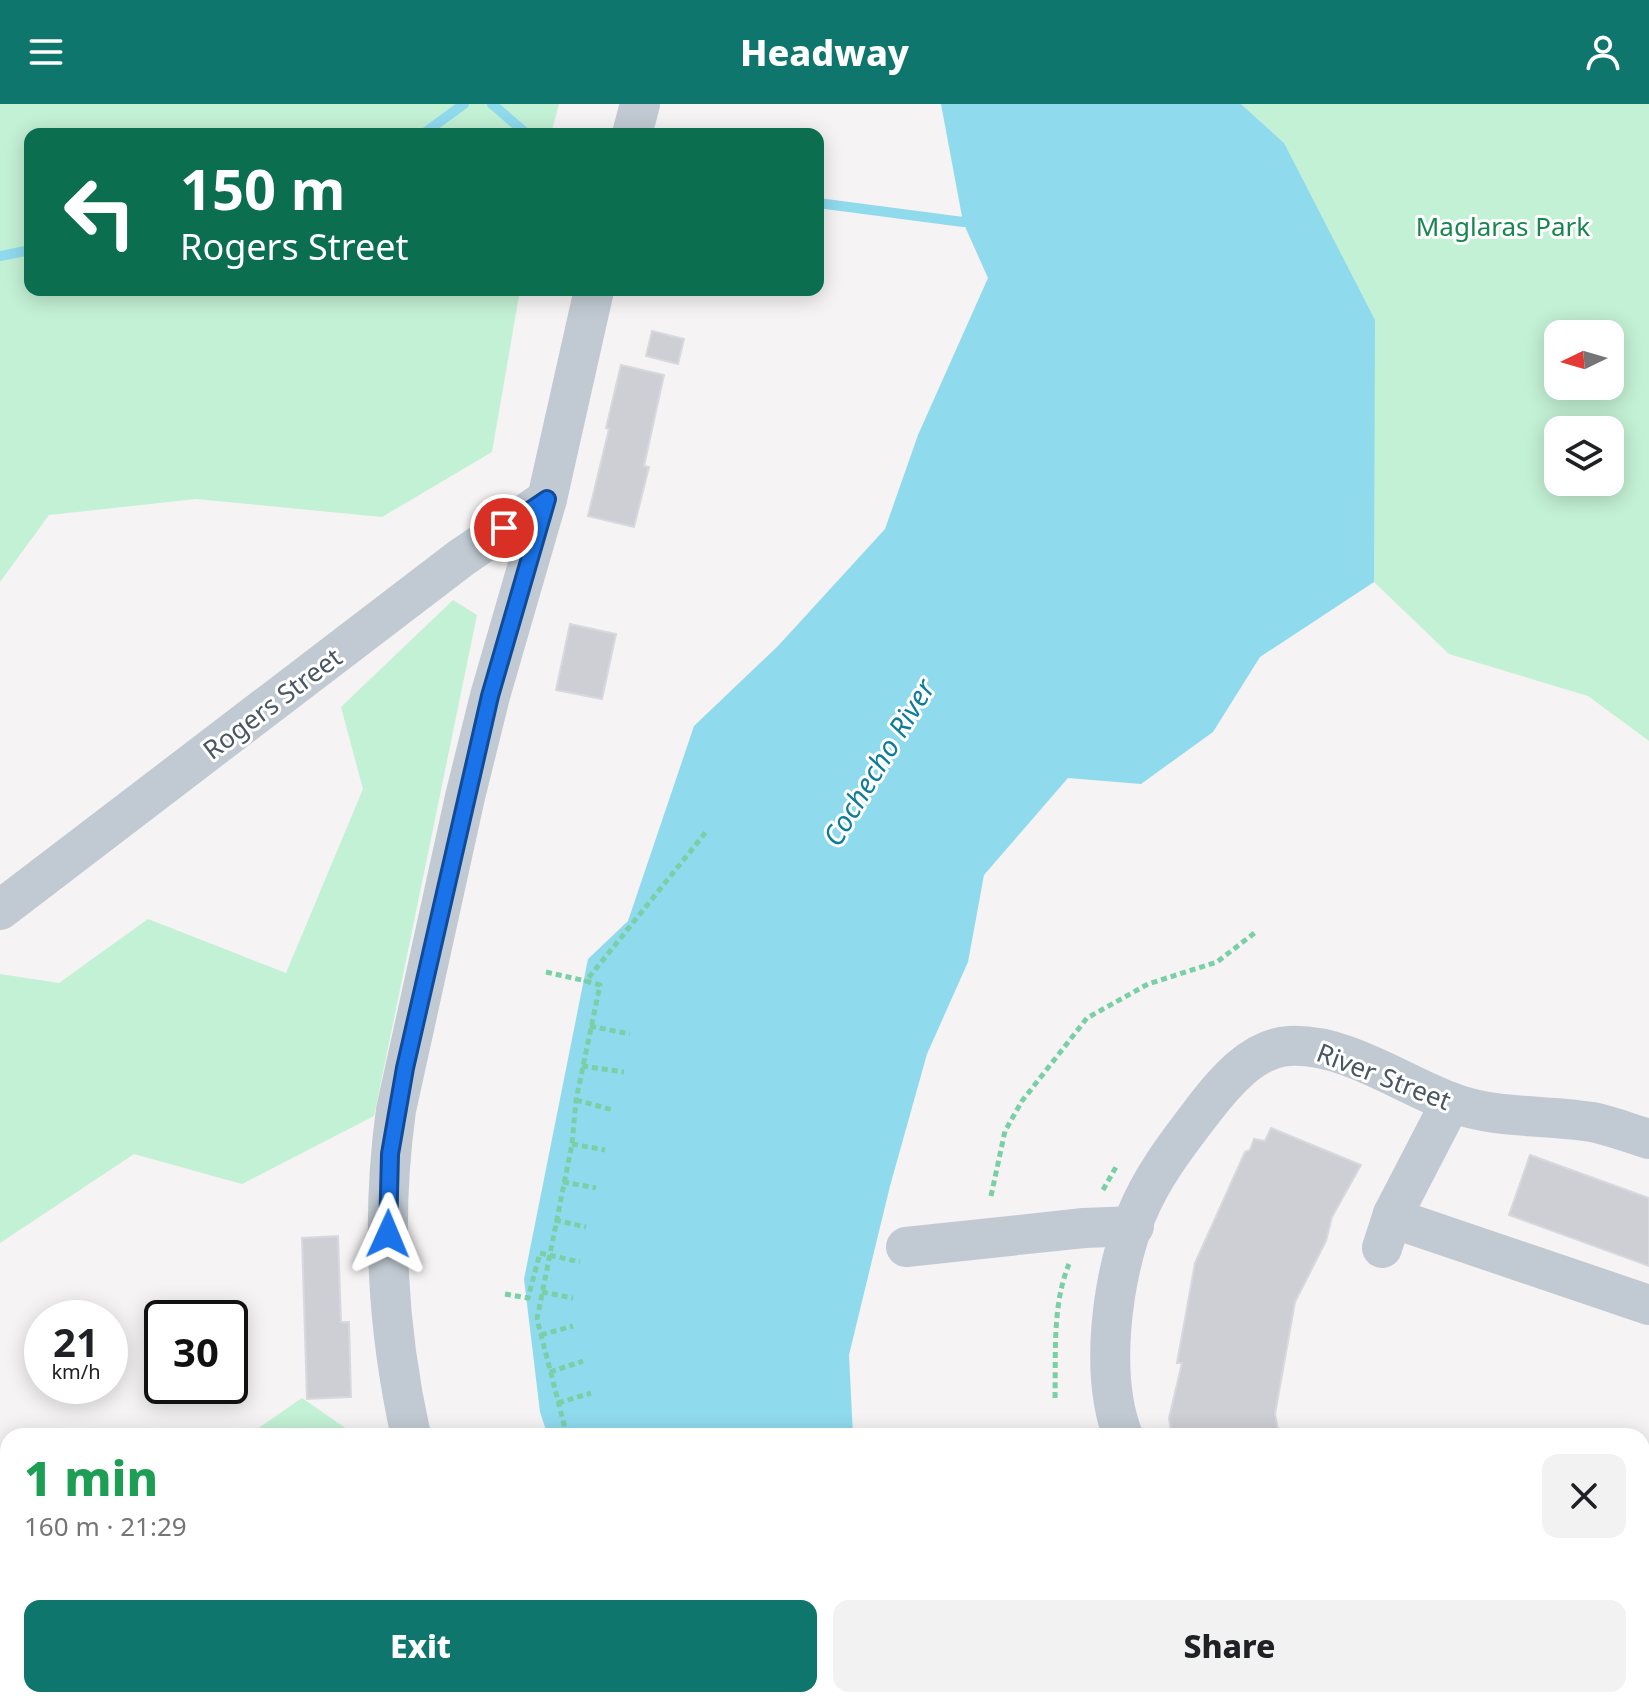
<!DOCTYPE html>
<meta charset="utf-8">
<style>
body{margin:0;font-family:"Noto Sans",sans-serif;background:#f2f2f2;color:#202124;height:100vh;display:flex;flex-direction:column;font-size:30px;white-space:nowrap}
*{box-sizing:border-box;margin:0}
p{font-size:26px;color:#757577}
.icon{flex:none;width:44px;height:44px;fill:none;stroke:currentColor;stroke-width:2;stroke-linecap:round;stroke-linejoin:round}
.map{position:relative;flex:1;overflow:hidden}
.panel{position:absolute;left:0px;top:1324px;width:1650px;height:280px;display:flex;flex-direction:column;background:#fff;border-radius:24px 24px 0 0;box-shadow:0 4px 20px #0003}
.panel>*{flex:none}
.hud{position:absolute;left:24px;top:24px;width:800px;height:168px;border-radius:16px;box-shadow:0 4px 20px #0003;background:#0b6e4f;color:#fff;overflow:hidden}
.needle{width:52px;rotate:265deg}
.controls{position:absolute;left:1544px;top:216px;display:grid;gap:16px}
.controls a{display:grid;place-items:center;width:80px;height:80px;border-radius:16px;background:#fff;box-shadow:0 4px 20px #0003;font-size:40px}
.speed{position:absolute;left:24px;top:1196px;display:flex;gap:16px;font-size:40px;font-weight:700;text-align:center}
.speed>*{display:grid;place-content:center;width:104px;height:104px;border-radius:50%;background:#fff;box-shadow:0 4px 20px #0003;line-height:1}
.speed small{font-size:20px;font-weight:400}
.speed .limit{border:4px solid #111;border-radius:12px;background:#fff;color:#111}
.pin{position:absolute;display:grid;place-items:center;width:68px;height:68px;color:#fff;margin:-34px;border:4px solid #fff;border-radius:50%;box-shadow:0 2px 8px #0007}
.me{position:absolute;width:88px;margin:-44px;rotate:1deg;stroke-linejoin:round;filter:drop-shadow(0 0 6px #0008)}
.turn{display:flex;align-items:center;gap:28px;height:168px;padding:0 24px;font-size:36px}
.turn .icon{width:104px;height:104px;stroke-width:2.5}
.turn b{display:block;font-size:56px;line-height:68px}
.round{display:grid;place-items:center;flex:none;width:84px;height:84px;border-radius:16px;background:#f2f2f2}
.summary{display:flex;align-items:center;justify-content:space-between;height:136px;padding:0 24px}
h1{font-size:48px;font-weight:800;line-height:60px;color:#1e9e55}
.primary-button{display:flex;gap:16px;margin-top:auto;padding:16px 24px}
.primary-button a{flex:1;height:92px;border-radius:16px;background:#0f766e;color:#fff;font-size:32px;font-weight:800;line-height:92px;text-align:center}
.primary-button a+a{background:#f2f2f2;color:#202124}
header{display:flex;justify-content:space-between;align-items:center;height:104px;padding:0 24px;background:#0f766e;color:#fff;font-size:36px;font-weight:800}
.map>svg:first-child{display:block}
.green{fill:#c3f1d5;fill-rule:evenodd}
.water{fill:#90daee}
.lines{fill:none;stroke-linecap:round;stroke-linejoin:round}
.stream{stroke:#90daee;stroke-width:10}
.building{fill:#cdcfd5;stroke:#d7d9de;stroke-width:2}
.path{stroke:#7ad0a6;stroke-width:5;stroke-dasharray:6 4;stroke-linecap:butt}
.minor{stroke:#c1cad2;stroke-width:40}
.route-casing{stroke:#114b97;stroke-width:20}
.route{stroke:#1a73e8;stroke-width:14}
.labels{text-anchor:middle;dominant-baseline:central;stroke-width:6;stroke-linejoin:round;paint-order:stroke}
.park-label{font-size:26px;fill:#17864f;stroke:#fff}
.street-label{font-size:26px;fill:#4a5661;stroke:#fff}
.water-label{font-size:28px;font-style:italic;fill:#0c7c9b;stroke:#fff}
</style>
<header><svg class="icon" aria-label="menu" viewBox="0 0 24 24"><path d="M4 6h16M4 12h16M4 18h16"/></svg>Headway<svg class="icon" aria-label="person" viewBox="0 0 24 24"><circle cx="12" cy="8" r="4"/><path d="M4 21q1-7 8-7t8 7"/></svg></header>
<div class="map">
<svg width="1649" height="1604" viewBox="0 0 1649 1604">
<rect width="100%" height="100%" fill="#f5f3f3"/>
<!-- green -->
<g class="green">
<polygon points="0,0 559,0 551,30 30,30 30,186 520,186 492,348 382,413 196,395 49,411 0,478"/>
<path d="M 1241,0 L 1649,0 L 1649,637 L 1588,592 L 1449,550 L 1374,478 L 1374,360 L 1284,39 ZM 1558,230 L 1610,230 L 1610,282 L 1558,282 ZM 1558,326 L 1610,326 L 1610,378 L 1558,378 Z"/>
<polygon points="453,496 477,511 374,1012 242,1080 134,1050 0,1139 0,870 59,879 148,815 286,869 363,685 341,603"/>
<polygon points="302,1294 357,1332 247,1332"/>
<polygon points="268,1596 450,1596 453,1604 259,1604"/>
</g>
<!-- water -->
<g class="water">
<polygon points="941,0 1241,0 1284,39 1375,216 1374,478 1260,553 1213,628 1141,680 1068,674 984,771 968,858 927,950 890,1082 849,1251 853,1332 548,1332 540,1308 524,1175 588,855 628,817 694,622 778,542 885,425 918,331 988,174 963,118"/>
<polygon points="663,1596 911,1596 917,1604 668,1604"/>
</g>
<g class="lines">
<!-- stream -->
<g class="stream">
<polyline points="492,0 527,30"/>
<polyline points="423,30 464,0"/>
<polyline points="818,99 963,118 974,114"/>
<polyline points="0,152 30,146"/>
</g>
</g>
<!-- building -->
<g class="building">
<polygon points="652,227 684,235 678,260 646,252"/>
<polygon points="621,261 664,271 644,362 649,363 634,423 588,412 609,325 606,324"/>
<polygon points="570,520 616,530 602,595 556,586"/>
<polygon points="1271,1024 1361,1061 1332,1113 1326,1137 1295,1198 1275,1310 1279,1332 1172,1332 1169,1314 1182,1259 1177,1259 1195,1159 1245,1048 1250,1046 1254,1035 1265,1037"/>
<polygon points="1530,1051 1649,1094 1649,1162 1509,1111"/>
<polygon points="338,1132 341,1218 349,1218 351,1293 307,1295 302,1134"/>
</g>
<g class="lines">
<!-- path -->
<g class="path">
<polyline points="546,868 586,877"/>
<polyline points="590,922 630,930"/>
<polyline points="582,962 624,968"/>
<polyline points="576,996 613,1006"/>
<polyline points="572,1040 605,1046"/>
<polyline points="563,1078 596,1084"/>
<polyline points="1103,1086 1116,1063"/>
<polyline points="991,1092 1005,1027 1022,997 1087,914 1148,880 1217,858 1257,827"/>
<polyline points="555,1116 586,1123"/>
<polyline points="542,1188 573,1194"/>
<polyline points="505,1190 528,1194 540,1149 580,1158"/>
<polyline points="541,1231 573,1222"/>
<polyline points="550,1268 583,1257"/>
<path d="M 1055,1294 C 1056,1251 1052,1201 1069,1160"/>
<polyline points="558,1299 591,1289"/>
<polyline points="567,1332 537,1215 572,1040 576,996 600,881 586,877 706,728"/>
<polyline points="596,1332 602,1330"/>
<polyline points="678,1596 683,1604"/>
</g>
<!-- minor -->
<g class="minor">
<polyline points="632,30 640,0"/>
<polyline points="0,806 461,454 547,395"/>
<polyline points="1393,1110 1410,1120 1649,1201"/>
<polyline points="906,1143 1084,1124 1134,1122"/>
<polyline points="1382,1144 1393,1110 1451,998"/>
<path d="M 411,1332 C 387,1224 381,1115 396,1006 L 465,693 L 490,592 L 547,395 L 594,186"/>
<path d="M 1123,1332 C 1099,1269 1112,1175 1136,1112 C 1152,1072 1178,1039 1204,1005 C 1224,979 1253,944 1289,942 C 1346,939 1401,980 1453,999 C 1500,1016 1549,1010 1597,1019 C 1614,1023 1632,1030 1649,1035"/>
<polyline points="488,1596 491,1604"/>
<polyline points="1311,1596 1323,1604"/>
</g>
</g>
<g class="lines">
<defs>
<polyline id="route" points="388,1130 390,1050 405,964 490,592 547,395 504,424"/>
</defs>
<!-- route casing -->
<use href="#route" class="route-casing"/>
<!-- route -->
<use href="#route" class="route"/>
</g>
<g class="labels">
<!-- park labels -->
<g class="park-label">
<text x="1503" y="122">Maglaras Park</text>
</g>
<!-- street labels -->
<g class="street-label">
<text transform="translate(272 599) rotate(-37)">Rogers Street</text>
<text transform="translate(1384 972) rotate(21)">River Street</text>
</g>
<!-- water labels -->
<g class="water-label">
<text transform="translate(878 658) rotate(-59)">Cochecho River</text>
</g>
</g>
</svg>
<div class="controls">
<a><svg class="needle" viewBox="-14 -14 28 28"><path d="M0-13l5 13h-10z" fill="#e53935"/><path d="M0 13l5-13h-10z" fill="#757577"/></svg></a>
<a><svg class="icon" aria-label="layers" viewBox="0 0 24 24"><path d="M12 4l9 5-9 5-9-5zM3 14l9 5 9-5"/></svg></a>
</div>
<div class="speed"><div>21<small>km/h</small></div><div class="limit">30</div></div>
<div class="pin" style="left:504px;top:424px;background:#d93025"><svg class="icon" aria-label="arrive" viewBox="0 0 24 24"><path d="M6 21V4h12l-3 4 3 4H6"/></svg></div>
<svg class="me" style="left:388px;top:1130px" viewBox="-20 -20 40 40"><path d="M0-17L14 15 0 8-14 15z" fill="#1a73e8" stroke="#fff" stroke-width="4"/></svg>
<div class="hud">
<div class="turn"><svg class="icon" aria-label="left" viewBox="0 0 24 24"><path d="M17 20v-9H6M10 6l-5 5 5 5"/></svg><div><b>150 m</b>Rogers Street</div></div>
</div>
<section class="panel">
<div class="summary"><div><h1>1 min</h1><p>160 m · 21:29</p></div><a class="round"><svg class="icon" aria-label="close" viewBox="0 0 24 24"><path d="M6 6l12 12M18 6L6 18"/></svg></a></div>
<div class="primary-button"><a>Exit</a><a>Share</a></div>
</section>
</div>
